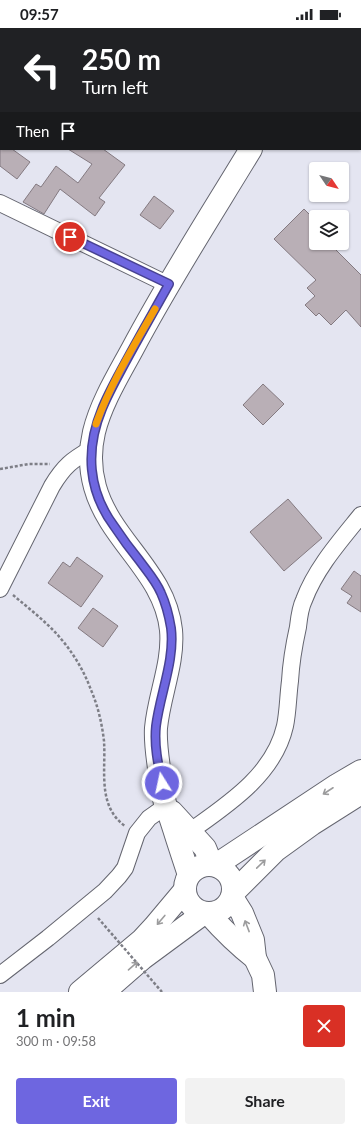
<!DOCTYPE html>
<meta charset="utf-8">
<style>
body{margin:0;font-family:Lato,sans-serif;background:#f2f2f2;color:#202124;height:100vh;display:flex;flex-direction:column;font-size:15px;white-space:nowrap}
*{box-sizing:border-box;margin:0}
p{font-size:13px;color:#757577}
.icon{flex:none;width:22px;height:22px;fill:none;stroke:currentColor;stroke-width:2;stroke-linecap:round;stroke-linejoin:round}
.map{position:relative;height:964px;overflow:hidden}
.side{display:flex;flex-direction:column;background:#fff;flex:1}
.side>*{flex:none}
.banner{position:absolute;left:0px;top:0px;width:361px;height:122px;box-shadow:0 1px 3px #0004;background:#202124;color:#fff;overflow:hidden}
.needle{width:26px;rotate:125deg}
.tools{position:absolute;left:309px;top:134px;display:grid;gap:8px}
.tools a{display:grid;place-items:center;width:40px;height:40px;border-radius:4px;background:#fff;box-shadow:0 1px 3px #0004;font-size:20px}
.pin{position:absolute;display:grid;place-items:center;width:34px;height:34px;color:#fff;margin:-17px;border:2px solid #fff;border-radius:50%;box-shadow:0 1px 4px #0007}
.me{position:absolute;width:44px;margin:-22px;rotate:350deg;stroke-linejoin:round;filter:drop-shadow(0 0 3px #0008)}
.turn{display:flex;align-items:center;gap:14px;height:84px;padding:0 16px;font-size:18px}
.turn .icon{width:52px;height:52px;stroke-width:2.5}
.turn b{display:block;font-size:28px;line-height:34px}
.then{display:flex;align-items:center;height:38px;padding:0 16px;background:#0003;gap:8px;font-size:15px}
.round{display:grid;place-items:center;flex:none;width:42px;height:42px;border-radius:4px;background:#f2f2f2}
.overview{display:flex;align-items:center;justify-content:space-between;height:68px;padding:0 16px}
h1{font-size:24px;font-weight:700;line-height:30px}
.cta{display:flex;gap:8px;margin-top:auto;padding:8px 16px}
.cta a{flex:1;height:46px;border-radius:4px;background:#6e66e0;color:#fff;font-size:16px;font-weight:700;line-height:46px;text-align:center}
.cta a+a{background:#f2f2f2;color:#202124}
.status{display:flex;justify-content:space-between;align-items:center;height:28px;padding:0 20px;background:#fff;direction:ltr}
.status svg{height:11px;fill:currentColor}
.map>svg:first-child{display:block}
.building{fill:#b9afb6;stroke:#847a81}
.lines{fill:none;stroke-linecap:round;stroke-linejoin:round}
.street-casing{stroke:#64656f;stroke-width:18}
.secondary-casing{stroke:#64656f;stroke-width:24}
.highway-casing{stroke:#64656f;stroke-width:24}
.path{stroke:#7d7e86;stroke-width:2.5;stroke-dasharray:3 2;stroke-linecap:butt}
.street{stroke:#fff;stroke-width:16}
.secondary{stroke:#fff;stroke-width:22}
.highway{stroke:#fff;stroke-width:22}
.path-bridge{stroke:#7d7e86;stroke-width:2.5;stroke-dasharray:3 2;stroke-linecap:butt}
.oneway{stroke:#9c9c9d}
.route-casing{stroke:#484292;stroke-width:10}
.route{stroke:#6e66e0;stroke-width:7}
.slow{stroke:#f59e0b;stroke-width:7}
</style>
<div class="status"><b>09:57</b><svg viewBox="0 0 49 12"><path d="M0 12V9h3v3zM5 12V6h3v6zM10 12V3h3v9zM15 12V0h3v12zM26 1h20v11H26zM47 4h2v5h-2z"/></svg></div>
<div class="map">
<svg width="361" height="964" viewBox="0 0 361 964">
<rect width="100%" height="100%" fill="#e4e5f1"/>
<!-- building -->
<g class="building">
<polygon points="0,121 12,121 30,134 17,151 0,138"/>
<polygon points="68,121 103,121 125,137 99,170 105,174 95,188 60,161 44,186 23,174 36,156 41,159 56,138 78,155 92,136"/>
<polygon points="154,168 174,183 160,201 140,187"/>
<polygon points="304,181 316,193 316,215 344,215 336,222 361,247 361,299 346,282 331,297 319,285 316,288 305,277 315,268 307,260 316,252 274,211"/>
<polygon points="263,356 284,376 263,397 243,377"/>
<polygon points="288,471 322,510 284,543 250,504"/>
<polygon points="77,529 103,548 81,579 48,555 63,534 70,539"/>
<polygon points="354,543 361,548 361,584 347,575 352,568 341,561"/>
<polygon points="93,580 118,598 103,619 78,600"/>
</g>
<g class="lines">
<defs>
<g id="street">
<polyline points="0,175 169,257"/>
<path d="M 0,561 L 52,458 C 64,438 72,432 91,421"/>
<path d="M 189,804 C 227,777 274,747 285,698 C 288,684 288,668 290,653 C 291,635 294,617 298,599 C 299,590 300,580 304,572 C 316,540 340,513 361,487"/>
<polyline points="0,947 48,910 105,863 119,848 125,840 137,805 149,790 166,778"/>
</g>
<g id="secondary">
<polyline points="323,1 323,0"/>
<polyline points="172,784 205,820 212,837"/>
<path d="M 189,847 C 184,832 179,817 174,801 C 172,794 169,786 166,779 C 163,769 162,758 160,747 C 158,732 155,716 156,700 C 159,667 174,635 171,602 C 165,544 110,513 95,459 C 90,441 90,421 94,404 C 101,375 119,346 133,320 C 169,252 211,187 251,121"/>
<polyline points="232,869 242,885 253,912 255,930 263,947 265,964"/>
<path d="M 208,885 C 223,902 237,916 255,930"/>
</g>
<g id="highway">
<circle cx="209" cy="861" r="24"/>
<polyline points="216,837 337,757 361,743"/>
<polyline points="234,864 276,822 312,796 361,765"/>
<polyline points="80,964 142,912 154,899 185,862"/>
<polyline points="104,964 143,930 204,885"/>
</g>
</defs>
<!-- street casing -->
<use href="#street" class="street-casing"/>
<!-- secondary casing -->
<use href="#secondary" class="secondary-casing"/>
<!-- highway casing -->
<use href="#highway" class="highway-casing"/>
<!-- path -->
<g class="path">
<polyline points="0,441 29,436 50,436"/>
<path d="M 13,567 C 26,578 40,589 52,601 C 69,618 83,640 91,662 C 98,678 102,696 104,713 C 106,742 97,778 125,798"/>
</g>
<!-- street -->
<use href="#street" class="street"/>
<!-- secondary -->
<use href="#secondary" class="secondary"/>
<!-- highway -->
<use href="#highway" class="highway"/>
<!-- path-bridge -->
<polyline class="path-bridge" points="98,890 162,964"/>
</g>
<!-- one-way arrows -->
<defs><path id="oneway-shaft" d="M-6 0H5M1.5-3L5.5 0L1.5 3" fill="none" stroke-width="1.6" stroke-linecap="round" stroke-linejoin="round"/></defs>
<g class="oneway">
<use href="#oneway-shaft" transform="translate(328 763) rotate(147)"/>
<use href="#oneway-shaft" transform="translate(261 836) rotate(-44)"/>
<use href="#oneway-shaft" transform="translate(161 892) rotate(130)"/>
<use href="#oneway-shaft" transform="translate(247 898) rotate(-111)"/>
<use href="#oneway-shaft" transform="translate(133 938) rotate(-41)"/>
</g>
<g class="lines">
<defs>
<path id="route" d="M 70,209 L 169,256 C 154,283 139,309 125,335 C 117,350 108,366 102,381 C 85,422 88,463 114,498 C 122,510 130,521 139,532 C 147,543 156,553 161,565 C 166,576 169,588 171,600 C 175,632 160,666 156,698 C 154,717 158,736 162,755"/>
</defs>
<!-- route casing -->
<use href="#route" class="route-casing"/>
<!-- route -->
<use href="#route" class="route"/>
<!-- slow -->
<path class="slow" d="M 96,396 C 110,357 134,317 155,281"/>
</g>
</svg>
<div class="tools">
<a><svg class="needle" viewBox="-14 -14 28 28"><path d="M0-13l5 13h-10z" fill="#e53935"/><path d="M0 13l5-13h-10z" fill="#757577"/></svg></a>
<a><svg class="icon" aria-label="layers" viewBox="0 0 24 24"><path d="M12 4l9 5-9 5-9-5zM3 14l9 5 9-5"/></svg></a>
</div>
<div class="pin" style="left:70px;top:209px;background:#d93025"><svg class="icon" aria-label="arrive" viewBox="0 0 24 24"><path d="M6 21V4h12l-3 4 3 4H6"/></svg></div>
<svg class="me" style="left:162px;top:755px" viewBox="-20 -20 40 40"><circle r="17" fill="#6e66e0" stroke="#fff" stroke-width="3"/><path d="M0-11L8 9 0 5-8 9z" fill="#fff"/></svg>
<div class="banner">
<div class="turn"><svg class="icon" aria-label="left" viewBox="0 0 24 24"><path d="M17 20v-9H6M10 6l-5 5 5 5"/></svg><div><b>250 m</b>Turn left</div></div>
<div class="then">Then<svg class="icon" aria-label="arrive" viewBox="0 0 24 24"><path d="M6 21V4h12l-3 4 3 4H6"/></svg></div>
</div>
</div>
<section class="side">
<div class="overview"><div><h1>1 min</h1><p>300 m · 09:58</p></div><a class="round" style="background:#d93025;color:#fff"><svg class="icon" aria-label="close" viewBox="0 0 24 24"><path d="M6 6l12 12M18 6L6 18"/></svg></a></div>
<div class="cta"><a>Exit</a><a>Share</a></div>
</section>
